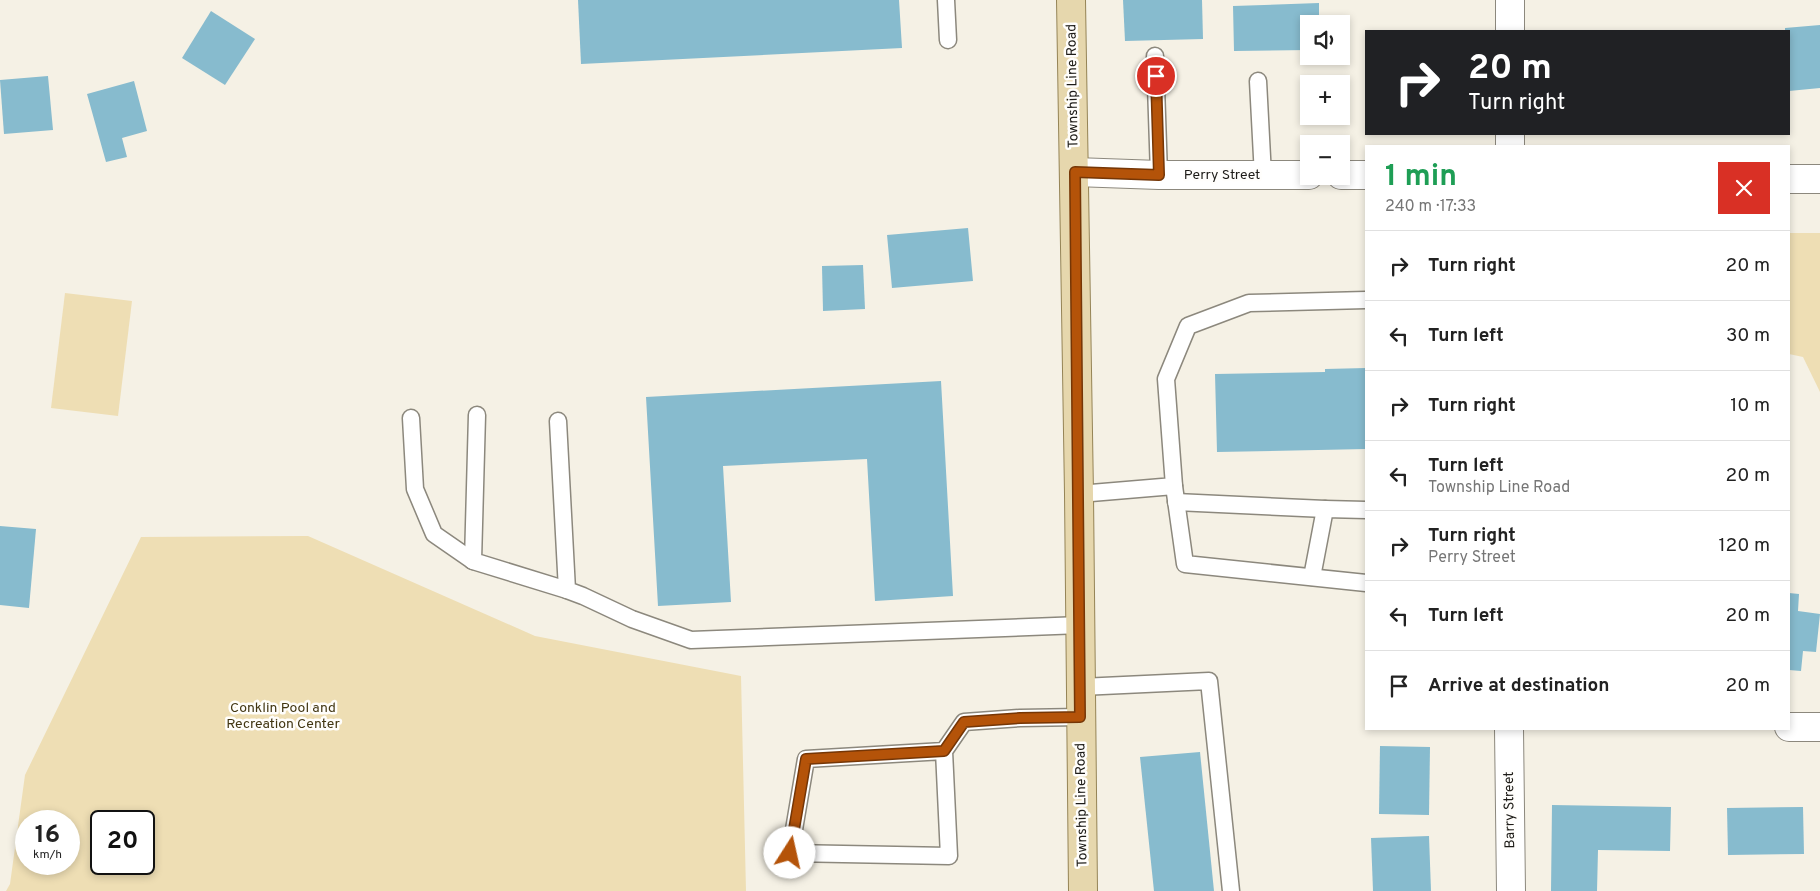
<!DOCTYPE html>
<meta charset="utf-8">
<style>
body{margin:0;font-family:Overpass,sans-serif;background:#f2f2f2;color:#222;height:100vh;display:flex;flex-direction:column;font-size:19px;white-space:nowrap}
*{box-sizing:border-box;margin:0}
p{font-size:16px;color:#767676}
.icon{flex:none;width:28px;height:28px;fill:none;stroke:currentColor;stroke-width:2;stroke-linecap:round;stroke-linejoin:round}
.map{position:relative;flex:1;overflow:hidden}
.sheet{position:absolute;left:1365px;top:145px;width:425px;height:585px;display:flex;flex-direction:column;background:#fff;border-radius:0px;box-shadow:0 2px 8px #0003}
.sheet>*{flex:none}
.guide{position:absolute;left:1365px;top:30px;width:425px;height:105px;border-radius:0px;box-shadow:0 2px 8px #0003;background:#202124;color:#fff;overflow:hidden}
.buttons{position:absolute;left:1300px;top:15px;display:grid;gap:10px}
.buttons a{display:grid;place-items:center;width:50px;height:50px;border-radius:0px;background:#fff;box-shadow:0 2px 8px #0003;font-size:25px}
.speed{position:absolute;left:15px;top:810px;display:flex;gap:10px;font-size:25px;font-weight:700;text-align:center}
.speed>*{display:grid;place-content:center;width:65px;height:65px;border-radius:50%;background:#fff;box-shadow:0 2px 8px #0003;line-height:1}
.speed small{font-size:12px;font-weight:400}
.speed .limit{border:2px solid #111;border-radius:8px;background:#fff;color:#111}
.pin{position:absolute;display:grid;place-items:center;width:42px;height:42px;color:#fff;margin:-21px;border:2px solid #fff;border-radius:50%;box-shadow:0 1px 5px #0007}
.me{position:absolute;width:55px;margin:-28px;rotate:10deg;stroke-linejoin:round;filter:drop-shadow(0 0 4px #0008)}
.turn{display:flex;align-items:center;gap:18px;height:105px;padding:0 20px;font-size:22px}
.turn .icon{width:65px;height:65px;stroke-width:2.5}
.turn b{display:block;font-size:35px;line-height:42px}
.round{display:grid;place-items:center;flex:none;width:52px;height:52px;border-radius:0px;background:#f2f2f2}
.headline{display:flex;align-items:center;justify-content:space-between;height:85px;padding:0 20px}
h1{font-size:30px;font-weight:700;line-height:38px;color:#1e9e55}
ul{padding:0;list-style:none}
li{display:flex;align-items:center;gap:15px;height:70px;padding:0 20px;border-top:1px solid #e0e0e0}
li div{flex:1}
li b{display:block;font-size:19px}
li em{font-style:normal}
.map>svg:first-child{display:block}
.green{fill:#eedeb4;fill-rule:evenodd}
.building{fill:#87bbce}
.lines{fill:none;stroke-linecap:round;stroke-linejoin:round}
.service-casing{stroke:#8c887d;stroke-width:19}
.minor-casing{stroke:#8c887d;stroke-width:30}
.primary-casing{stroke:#958456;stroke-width:30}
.service{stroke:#fff;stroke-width:16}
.minor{stroke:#fff;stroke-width:28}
.primary{stroke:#e6d7ad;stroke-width:28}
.route-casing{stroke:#753606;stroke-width:12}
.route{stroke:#b45309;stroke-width:9}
.labels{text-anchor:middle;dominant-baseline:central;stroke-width:5;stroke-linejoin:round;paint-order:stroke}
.street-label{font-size:14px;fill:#1e1c18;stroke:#fffefc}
.park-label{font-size:14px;fill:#423612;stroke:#fffefc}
</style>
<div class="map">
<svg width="1820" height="891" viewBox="0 0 1820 891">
<rect width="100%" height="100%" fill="#f5f1e5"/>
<!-- green -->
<g class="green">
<polygon points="1789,233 1820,233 1820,392 1803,357 1789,354"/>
<polygon points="65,293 132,301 118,416 51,408"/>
<path d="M 308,536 L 535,636 L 741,676 L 746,891 L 6,891 L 10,884 L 25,775 L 141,537 ZM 26,821 L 69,821 L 69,864 L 26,864 ZM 101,821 L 144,821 L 144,864 L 101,864 Z"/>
</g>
<!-- building -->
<g class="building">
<polygon points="578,0 899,0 902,48 581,64"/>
<polygon points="1123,0 1202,0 1203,39 1125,41"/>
<polygon points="1319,3 1319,24 1309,24 1309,50 1234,51 1233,6"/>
<polygon points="211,11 255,39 225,85 182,58"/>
<polygon points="1820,25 1820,88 1789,91 1789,31 1785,31 1785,28"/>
<polygon points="48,76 53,130 4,134 0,80"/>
<polygon points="134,81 147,131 122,138 127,157 106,162 87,94"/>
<polygon points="968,228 973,281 892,288 887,235"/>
<polygon points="863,265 865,309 823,311 822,266"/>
<polygon points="1366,368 1366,449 1217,452 1215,374 1325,372 1325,369"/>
<polygon points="941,381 953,596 875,601 867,459 723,466 731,602 658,606 646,397"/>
<polygon points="0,526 36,529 29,608 0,605"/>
<polygon points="1789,593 1799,594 1798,611 1820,614 1816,652 1803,651 1801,671 1789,670"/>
<polygon points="1380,746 1430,747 1429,815 1379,814"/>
<polygon points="1200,752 1214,891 1154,891 1140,757"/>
<polygon points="1552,805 1671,807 1670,851 1598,850 1597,891 1551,891"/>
<polygon points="1803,807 1804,854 1728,855 1727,808"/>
<polygon points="1429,836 1431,891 1373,891 1371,838"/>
</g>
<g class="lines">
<defs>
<g id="service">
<polyline points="946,0 948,40"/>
<polyline points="1155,56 1159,175"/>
<polyline points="1258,81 1263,176"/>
<polyline points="477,415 473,561 567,590"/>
<polyline points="411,418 415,489 434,534 473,561"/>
<polyline points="558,421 567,590 583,596 632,619 691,640 1081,625"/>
<polyline points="1174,486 1185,564 1366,583"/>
<polyline points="1079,494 1174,486 1166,379 1188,326 1249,303 1366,300"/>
<polyline points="1176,502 1325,509"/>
<polyline points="1312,577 1325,509 1366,510"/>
<polyline points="1081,687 1209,681 1231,891"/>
<polyline points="944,751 806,759 790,853 949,856 944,751 964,722 1020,718 1081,717"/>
</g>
<g id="minor">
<polyline points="1510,0 1510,31"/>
<polyline points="1510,134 1510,146"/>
<polyline points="1075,172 1159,175 1309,175"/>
<polyline points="1341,175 1366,175"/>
<polyline points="1789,179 1820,179"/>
<polyline points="1789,727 1820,727"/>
<polyline points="1509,729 1511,891"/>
</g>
<polyline id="primary" points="1071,0 1079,494 1083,891"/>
</defs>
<!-- service casing -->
<use href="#service" class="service-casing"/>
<!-- minor casing -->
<use href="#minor" class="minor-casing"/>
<!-- primary casing -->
<use href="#primary" class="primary-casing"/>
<!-- service -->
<use href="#service" class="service"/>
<!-- minor -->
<use href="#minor" class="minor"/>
<!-- primary -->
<use href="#primary" class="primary"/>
</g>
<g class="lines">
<defs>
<polyline id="route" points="790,853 806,759 944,751 964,722 1020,718 1080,717 1075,172 1159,175 1156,76"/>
</defs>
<!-- route casing -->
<use href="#route" class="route-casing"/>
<!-- route -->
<use href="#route" class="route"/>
</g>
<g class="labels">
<!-- street labels -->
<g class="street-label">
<text transform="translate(1073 86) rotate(-91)">Township Line Road</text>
<text x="1222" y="175">Perry Street</text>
<text transform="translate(1082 805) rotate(-91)">Township Line Road</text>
<text transform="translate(1510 810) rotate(-91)">Barry Street</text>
</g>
<!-- park labels -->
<g class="park-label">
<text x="283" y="708">Conklin Pool and<tspan x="283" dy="16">Recreation Center</tspan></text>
</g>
</g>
</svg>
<div class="buttons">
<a><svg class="icon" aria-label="sound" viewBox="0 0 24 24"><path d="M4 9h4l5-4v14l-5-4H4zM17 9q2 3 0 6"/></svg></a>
<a>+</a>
<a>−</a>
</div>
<div class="speed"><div>16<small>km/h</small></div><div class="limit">20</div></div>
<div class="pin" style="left:1156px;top:76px;background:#d93025"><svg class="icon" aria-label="arrive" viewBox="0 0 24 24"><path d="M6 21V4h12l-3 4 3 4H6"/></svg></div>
<svg class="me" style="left:790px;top:853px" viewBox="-20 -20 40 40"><circle r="19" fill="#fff"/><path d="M0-13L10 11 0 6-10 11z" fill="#b45309"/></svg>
<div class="guide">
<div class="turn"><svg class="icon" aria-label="right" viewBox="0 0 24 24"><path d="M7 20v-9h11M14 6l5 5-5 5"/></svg><div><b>20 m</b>Turn right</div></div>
</div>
<section class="sheet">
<div class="headline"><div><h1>1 min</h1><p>240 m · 17:33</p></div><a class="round" style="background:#d93025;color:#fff"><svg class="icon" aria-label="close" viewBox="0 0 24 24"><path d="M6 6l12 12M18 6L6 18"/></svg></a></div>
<ul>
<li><svg class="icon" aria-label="right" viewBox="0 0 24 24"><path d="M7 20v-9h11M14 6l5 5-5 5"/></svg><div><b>Turn right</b></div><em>20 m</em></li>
<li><svg class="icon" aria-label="left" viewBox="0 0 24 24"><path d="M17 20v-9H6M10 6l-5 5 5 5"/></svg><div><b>Turn left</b></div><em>30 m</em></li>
<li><svg class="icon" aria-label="right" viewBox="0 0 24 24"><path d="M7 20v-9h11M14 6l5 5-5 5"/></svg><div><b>Turn right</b></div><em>10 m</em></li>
<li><svg class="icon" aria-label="left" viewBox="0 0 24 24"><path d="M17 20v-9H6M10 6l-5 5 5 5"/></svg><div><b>Turn left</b><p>Township Line Road</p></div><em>20 m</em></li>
<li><svg class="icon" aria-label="right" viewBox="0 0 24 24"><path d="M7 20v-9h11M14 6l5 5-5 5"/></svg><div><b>Turn right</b><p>Perry Street</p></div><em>120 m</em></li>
<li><svg class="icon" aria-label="left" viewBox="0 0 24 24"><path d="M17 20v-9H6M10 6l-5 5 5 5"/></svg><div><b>Turn left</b></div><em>20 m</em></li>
<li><svg class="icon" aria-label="arrive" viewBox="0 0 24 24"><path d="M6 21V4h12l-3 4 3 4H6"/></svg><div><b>Arrive at destination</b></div><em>20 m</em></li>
</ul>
</section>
</div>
